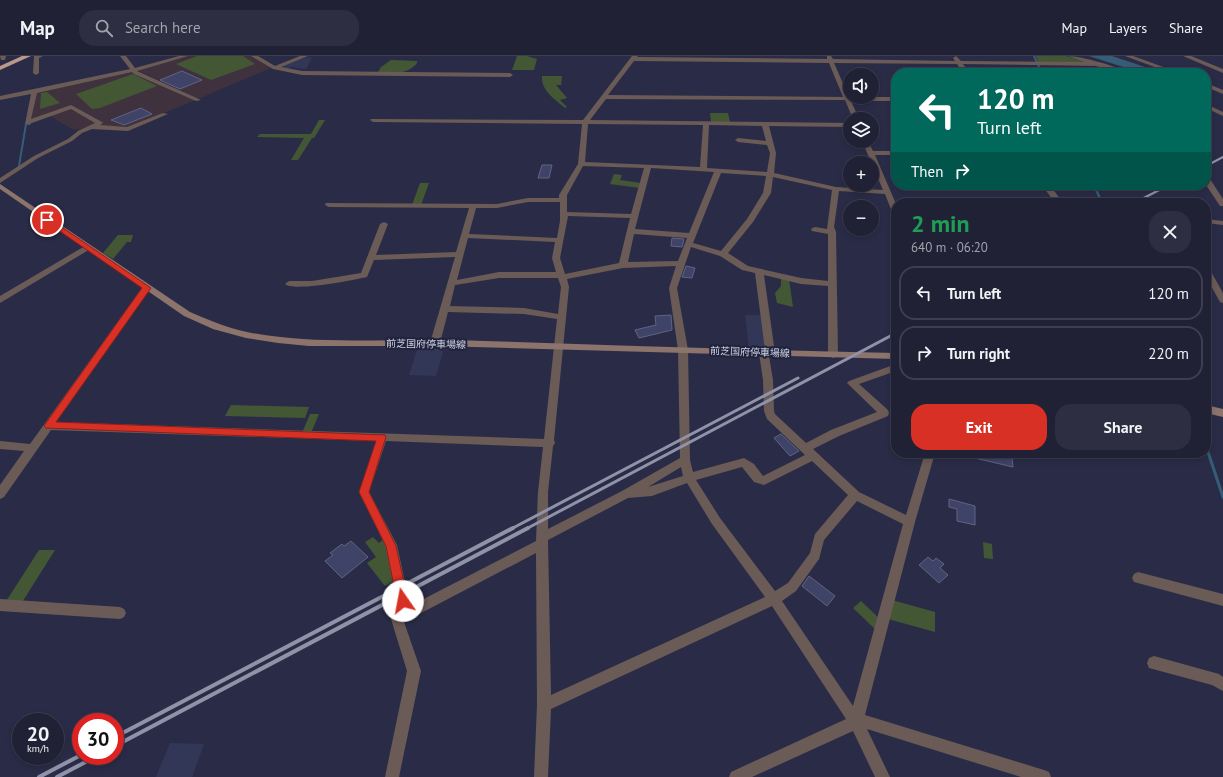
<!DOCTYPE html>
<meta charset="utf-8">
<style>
body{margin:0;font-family:"PT Sans","Noto Sans JP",sans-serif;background:#2d2e41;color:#f1f3f6;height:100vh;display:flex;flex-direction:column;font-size:15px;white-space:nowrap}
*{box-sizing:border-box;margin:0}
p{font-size:13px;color:#a2a3ad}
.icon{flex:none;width:22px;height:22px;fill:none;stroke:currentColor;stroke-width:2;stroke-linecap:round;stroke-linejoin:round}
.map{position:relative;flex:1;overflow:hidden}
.panel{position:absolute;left:891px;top:142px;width:320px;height:260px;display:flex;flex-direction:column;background:#202135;border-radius:16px;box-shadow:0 2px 6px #0003,0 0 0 1px #3d3e50}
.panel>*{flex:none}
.guide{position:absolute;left:891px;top:12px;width:320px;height:122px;border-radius:16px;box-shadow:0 2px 6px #0003,0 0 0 1px #3d3e50;background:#00695c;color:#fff;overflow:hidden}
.fabs{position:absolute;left:843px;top:12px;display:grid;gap:8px}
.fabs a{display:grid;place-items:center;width:36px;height:36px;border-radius:50%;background:#202135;box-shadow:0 2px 6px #0003,0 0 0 1px #3d3e50;font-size:20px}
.speed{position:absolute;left:12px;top:657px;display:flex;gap:8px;font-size:20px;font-weight:700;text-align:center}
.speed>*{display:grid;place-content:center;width:52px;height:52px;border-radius:50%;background:#202135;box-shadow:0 2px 6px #0003,0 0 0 1px #3d3e50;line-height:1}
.speed small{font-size:10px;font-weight:400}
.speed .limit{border:6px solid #d22;background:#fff;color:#111}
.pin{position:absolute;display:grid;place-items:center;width:34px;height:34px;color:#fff;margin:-17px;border:2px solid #fff;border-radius:50%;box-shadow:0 1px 4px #0007}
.me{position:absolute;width:44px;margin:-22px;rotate:348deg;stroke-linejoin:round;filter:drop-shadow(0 0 3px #0008)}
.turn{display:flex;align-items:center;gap:14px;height:84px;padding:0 20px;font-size:18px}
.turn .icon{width:52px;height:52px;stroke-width:2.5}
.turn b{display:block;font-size:28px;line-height:34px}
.then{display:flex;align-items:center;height:38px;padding:0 20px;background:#0003;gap:8px;font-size:15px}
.round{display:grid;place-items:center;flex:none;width:42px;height:42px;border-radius:16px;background:#2d2e41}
.head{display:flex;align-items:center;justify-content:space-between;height:68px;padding:0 20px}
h1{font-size:24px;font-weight:700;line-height:30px;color:#1e9e55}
.action{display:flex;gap:8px;margin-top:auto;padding:8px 20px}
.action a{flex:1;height:46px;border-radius:16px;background:#d93025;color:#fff;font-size:16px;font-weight:700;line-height:46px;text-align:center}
.action a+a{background:#2d2e41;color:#f1f3f6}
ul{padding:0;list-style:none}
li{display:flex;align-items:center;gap:12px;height:54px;margin:0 8px 6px;padding:0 12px;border:2px solid #3d3e50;border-radius:16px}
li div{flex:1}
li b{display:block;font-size:15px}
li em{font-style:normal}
header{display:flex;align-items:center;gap:24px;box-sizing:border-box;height:56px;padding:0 20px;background:#202135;border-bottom:1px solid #3d3e50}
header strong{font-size:19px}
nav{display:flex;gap:22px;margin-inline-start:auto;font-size:14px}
.search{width:280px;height:36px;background:#2d2e41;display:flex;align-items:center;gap:10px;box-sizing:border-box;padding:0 14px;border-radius:16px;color:#a2a3ad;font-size:15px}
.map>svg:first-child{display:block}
.built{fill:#323657}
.education{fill:#40313e}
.green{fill:#435735}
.water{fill:#355d77}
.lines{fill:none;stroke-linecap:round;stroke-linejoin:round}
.stream-far2{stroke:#355d77;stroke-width:2}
.stream-far1{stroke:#355d77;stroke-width:2.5}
.stream{stroke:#355d77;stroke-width:3}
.building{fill:#3f4368;stroke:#5f6482}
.street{fill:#6b5b56;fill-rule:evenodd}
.secondary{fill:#8c746c;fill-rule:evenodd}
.highway{fill:#bc978a;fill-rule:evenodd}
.rail-far3{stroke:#9092a8;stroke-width:2}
.rail-far2{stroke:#9092a8;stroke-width:2.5}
.rail-far1{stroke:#9092a8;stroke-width:3}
.rail{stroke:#9092a8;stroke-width:4}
.route{fill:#d93025;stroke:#8d1f18}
.labels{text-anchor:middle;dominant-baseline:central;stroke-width:4;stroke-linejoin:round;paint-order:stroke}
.street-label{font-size:10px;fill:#d1d3e5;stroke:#20233c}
</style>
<header>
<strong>Map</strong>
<div class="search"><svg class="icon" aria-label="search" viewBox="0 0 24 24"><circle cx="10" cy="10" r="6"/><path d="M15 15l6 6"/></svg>Search here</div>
<nav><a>Map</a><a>Layers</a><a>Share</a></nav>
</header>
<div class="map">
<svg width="1223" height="721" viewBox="0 0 1223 721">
<rect width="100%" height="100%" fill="#2a2c47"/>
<!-- built -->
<g class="built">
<polygon points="312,1 306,13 291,11 287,14 277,12 299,3"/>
<polygon points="745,259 763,259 767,292 749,292"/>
<polygon points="418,291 444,292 436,320 409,319"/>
<polygon points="170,687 204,688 192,721 156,721"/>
</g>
<!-- education -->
<g class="education">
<polygon points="188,0 254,0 271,12 198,43 137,14"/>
<polygon points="133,15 196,44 127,72 92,71 81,75 78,73 74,74 50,60 30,66 36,37"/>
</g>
<!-- green -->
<g class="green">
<polygon points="197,0 243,0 255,8 211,24 176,8"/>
<polygon points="517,0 527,0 537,3 534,14 512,14"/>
<polygon points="1036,0 1066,0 1091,7 1038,6"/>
<path d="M 391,4 L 417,5 L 417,7 C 409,18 390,19 378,16 L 381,11 Z"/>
<polygon points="133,18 157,30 100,52 92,53 76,38"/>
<path d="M 542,20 L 562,20 L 561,29 L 556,29 L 567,42 L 560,44 L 567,51 L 565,52 C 555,43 541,35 542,20 Z"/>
<polygon points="47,36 60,47 40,53 41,37"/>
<polygon points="710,57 728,57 730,66 711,66"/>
<polygon points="319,64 325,64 314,82 312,82 298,104 291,104 304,82 257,81 260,78 311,78"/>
<polygon points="614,118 622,119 620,124 641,127 640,132 610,128"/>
<polygon points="420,127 429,127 421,149 412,149"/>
<polygon points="118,179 133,179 131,186 127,186 113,203 103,197"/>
<polygon points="781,221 789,223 793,251 777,247 775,237 781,230"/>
<polygon points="231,349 309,351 305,362 225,360"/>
<polygon points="310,358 319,358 311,377 302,377"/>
<polygon points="373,481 379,487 386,481 396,524 385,530 367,507 376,501 365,486"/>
<polygon points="983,486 992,488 993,503 984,502"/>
<polygon points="39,494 55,494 21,548 5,547"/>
<polygon points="892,544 935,556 935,576 888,563"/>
<polygon points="861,545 880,563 877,575 853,552"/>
</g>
<!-- water -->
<polygon class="water" points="1089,0 1112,0 1163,17 1142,17"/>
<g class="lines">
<!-- stream-far2 -->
<g class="stream-far2">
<polyline points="1034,0 1042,17"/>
<polyline points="19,110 26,68 30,68"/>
</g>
<!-- stream-far1 -->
<polyline class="stream-far1" points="1094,129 1102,147"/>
<!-- stream -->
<polyline class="stream" points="1206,390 1223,441"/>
</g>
<!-- building -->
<g class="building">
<polygon points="182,15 202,24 180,33 160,24"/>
<polygon points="141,52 152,58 124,69 111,64"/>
<polygon points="542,109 552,109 549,122 538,122"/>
<polygon points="672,182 684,183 682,191 671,190"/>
<polygon points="686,210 695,212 692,222 682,221"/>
<polygon points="671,259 672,274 639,282 635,274 656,269 655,260"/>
<polygon points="781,378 799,395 790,400 774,382"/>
<polygon points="966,397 1007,397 1007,400 1012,402 1013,411 966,400"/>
<polygon points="949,443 975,450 975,469 957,465 957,453 949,451"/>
<polygon points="351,485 368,501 342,522 325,505 333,499 330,497 342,488 344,490"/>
<polygon points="928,501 933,505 936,502 944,508 940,512 948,519 939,527 919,509"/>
<polygon points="809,520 835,540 827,550 802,530"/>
</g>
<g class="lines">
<!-- street -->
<g class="street">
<polygon points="0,0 6,0 5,4 1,4"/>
<polygon points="34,0 43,0 39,2 39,17 36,19 33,17"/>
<polygon points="120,0 126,0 135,12 179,0 188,0 137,15 201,44 196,45 134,18 132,16 37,37 31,63 71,49 102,66 103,67 100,69 127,71 163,57 168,58 128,75 92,73 82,77 72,85 38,102 0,127 0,122 34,100 68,83 78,75 95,67 71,53 29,68 25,68 31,38 0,44 0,40 130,13"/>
<polygon points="251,0 258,0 275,10 300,0 308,0 281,11 302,15 510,17 513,19 510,21 302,19 273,13"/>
<path d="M 632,0 L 638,0 L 637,1 L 827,3 L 827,0 L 831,0 L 833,3 L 955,5 L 953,2 L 956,0 L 961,5 L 1085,6 L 1068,0 C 1080,0 1120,11 1129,17 L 1120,17 L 1096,10 L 963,8 L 969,17 L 963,17 L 957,8 L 834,7 L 849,41 L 896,41 L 896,45 L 851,45 L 859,63 L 853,63 L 845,44 L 606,43 L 590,64 L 850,67 L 850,71 L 769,70 L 776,97 L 774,117 L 836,131 L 883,134 L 862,85 L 868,85 L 873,95 L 896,95 L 896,99 L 875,99 L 896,148 L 896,158 L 892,156 L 885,138 L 839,135 L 834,171 L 836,176 L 838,299 L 836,301 L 833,302 L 828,299 L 828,230 L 801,228 L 764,219 L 775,297 L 773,299 L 769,300 L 773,324 L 774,355 L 775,358 L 806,387 L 831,374 L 877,356 L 847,327 L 849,325 L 896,308 L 896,315 L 859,328 L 888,354 L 889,357 L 888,360 L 839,380 L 813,393 L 859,436 L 906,459 L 925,397 L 935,397 L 915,466 L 865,659 L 1044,714 L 1049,716 L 1051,721 L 1021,721 L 867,673 L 890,721 L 875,721 L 853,675 L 752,721 L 729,721 L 731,716 L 846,663 L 772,550 L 551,653 L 548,721 L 534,721 L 537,649 L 536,497 L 404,566 L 421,615 L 399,721 L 385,721 L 407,615 L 391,563 L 393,559 L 399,555 L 385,489 L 359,436 L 376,385 L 51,374 L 4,441 L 0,443 L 0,429 L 24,395 L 0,393 L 0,385 L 30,388 L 144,229 L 147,228 L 151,231 L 150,233 L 56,366 L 544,383 L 557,263 L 524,258 L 448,256 L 440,287 L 435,290 L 432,289 L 430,287 L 455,201 L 374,204 L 367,221 C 354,224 293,236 285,228 L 289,225 L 312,225 L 361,217 L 380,168 L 384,166 L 388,168 L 376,199 L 456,196 L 469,152 L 329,151 L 325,149 L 326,147 L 497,148 L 528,142 L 559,142 L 559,139 L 578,108 L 582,68 L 373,66 L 370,64 L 371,63 L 583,64 ZM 634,5 L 829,7 L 843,41 L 608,39 ZM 588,68 L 703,69 L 700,111 L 585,106 ZM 709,69 L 762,70 L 766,85 L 738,82 L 735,84 L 738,86 L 767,89 L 770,97 L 767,116 L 707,112 ZM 583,110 L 644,112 L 631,158 L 567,156 L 567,139 ZM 651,112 L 714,116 L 689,177 L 635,173 ZM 721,117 L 766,120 L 763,137 L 747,163 L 721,195 L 693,187 ZM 773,121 L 832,134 L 827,173 L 815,171 L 811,173 L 812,175 L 828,178 L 828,225 L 801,222 L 748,210 L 728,197 L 753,166 L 771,137 ZM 528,146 L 560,146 L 560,165 L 557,182 L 469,178 L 476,152 L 497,152 ZM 568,160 L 630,162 L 619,207 L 565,218 L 560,202 ZM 634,178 L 687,182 L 678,205 L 628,206 ZM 468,182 L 555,186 L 552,202 L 556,216 L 499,216 L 457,224 ZM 691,191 L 720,200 L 742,214 L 755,217 L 765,294 L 761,295 L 759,297 L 763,324 L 764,355 L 767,363 L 805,399 L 763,420 L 754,408 L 744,402 L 693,416 L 690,404 L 688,294 L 677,232 ZM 676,210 L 669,232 L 678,294 L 680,402 L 622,435 L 548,473 L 548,436 L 553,390 L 555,387 L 554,384 L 569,231 L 567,223 L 623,212 ZM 499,222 L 558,222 L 561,231 L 558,258 L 524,252 L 450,250 L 455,229 ZM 386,385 L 543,391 L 538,436 L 536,485 L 410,550 L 397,489 L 369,436 ZM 812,405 L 848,439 L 815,478 L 810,497 L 788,527 L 775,535 L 720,462 L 696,424 L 742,411 L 754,426 L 764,429 ZM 681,411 L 683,420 L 648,431 ZM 687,427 L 712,468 L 765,541 L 551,639 L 548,484 L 628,442 L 652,440 ZM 857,445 L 903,468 L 853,650 L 782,545 L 796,535 L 819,503 L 824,484 Z"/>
<polygon points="1125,0 1133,0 1180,17 1171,17"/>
<polygon points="1183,0 1191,0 1223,13 1223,17"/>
<polygon points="1206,27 1223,34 1223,38 1206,31"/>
<polygon points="1206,48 1223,56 1223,60 1206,52"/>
<polygon points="1206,123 1210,123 1223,143 1223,150 1220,150 1206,129"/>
<polygon points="1042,129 1050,129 1063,147 1055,147"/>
<polygon points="1165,144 1171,144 1172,147 1164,147"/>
<polygon points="1206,163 1223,165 1223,169 1206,167"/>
<polygon points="85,190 91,190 92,192 0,247 0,240"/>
<polygon points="1206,211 1209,212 1223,237 1223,247 1220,246 1206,221"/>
<polygon points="1138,516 1223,538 1223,550 1134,526 1132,522 1134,518"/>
<polygon points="0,543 120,551 124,553 126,557 124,561 120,563 0,555"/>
<polygon points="1154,600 1219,618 1223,621 1223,635 1212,629 1149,612 1147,607 1149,602"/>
</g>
<!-- secondary -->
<g class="secondary">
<path d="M 0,128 L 190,256 C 209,264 227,272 247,276 C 316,290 388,282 457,284 C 603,289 750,294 896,297 L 896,303 L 437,290 L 309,290 L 278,287 L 246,282 L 213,273 L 184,260 L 0,133 Z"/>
<polygon points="1206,349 1223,353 1223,361 1206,357"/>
</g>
<!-- highway -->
<polygon class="highway" points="22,0 31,0 0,14 0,10"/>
<!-- rail-far3 -->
<polyline class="rail-far3" points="1206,110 1223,101"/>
<!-- rail-far2 -->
<polyline class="rail-far2" points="1134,147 1169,129"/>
<!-- rail-far1 -->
<g class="rail-far1">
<polyline points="511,473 798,322"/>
<polyline points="526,473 896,277"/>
</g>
<!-- rail -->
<g class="rail">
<polyline points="115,681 513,472"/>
<polyline points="115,690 528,472"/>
<polyline points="39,721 81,699"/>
<polyline points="57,721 97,700"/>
</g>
</g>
<!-- route -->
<polygon class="route" points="47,161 151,232 56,366 385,379 386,381 369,436 396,490 408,545 407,549 403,550 399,549 397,545 386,490 359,436 376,385 46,372 44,370 46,367 142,232 45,165 45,162"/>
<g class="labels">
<!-- street labels -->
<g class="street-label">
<text transform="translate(426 288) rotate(1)">前芝国府停車場線</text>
<text transform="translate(750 296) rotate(2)">前芝国府停車場線</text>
</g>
</g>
</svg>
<div class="fabs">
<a><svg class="icon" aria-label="sound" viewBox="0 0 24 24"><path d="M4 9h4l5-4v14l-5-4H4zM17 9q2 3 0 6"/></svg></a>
<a><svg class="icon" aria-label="layers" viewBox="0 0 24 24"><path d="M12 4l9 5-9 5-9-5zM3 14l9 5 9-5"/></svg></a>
<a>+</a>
<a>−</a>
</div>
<div class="speed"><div>20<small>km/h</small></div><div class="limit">30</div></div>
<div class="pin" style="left:47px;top:164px;background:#d93025"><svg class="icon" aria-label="arrive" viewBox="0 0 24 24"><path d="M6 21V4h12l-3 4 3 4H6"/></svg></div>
<svg class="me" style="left:403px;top:545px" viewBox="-20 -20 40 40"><circle r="19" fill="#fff"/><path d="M0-13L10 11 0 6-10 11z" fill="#d93025"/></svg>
<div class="guide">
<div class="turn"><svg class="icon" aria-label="left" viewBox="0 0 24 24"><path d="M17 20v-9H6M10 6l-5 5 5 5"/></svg><div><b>120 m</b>Turn left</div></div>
<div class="then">Then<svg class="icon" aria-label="right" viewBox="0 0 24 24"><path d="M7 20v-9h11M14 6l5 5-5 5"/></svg></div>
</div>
<section class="panel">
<div class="head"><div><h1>2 min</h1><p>640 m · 06:20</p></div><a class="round"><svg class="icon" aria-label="close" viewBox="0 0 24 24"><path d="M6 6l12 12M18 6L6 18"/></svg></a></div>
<ul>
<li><svg class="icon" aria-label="left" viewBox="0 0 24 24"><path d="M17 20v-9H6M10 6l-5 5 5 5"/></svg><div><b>Turn left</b></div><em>120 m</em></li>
<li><svg class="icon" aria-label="right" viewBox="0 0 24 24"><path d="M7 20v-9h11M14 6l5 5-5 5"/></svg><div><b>Turn right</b></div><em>220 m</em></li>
</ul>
<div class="action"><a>Exit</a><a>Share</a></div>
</section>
</div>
